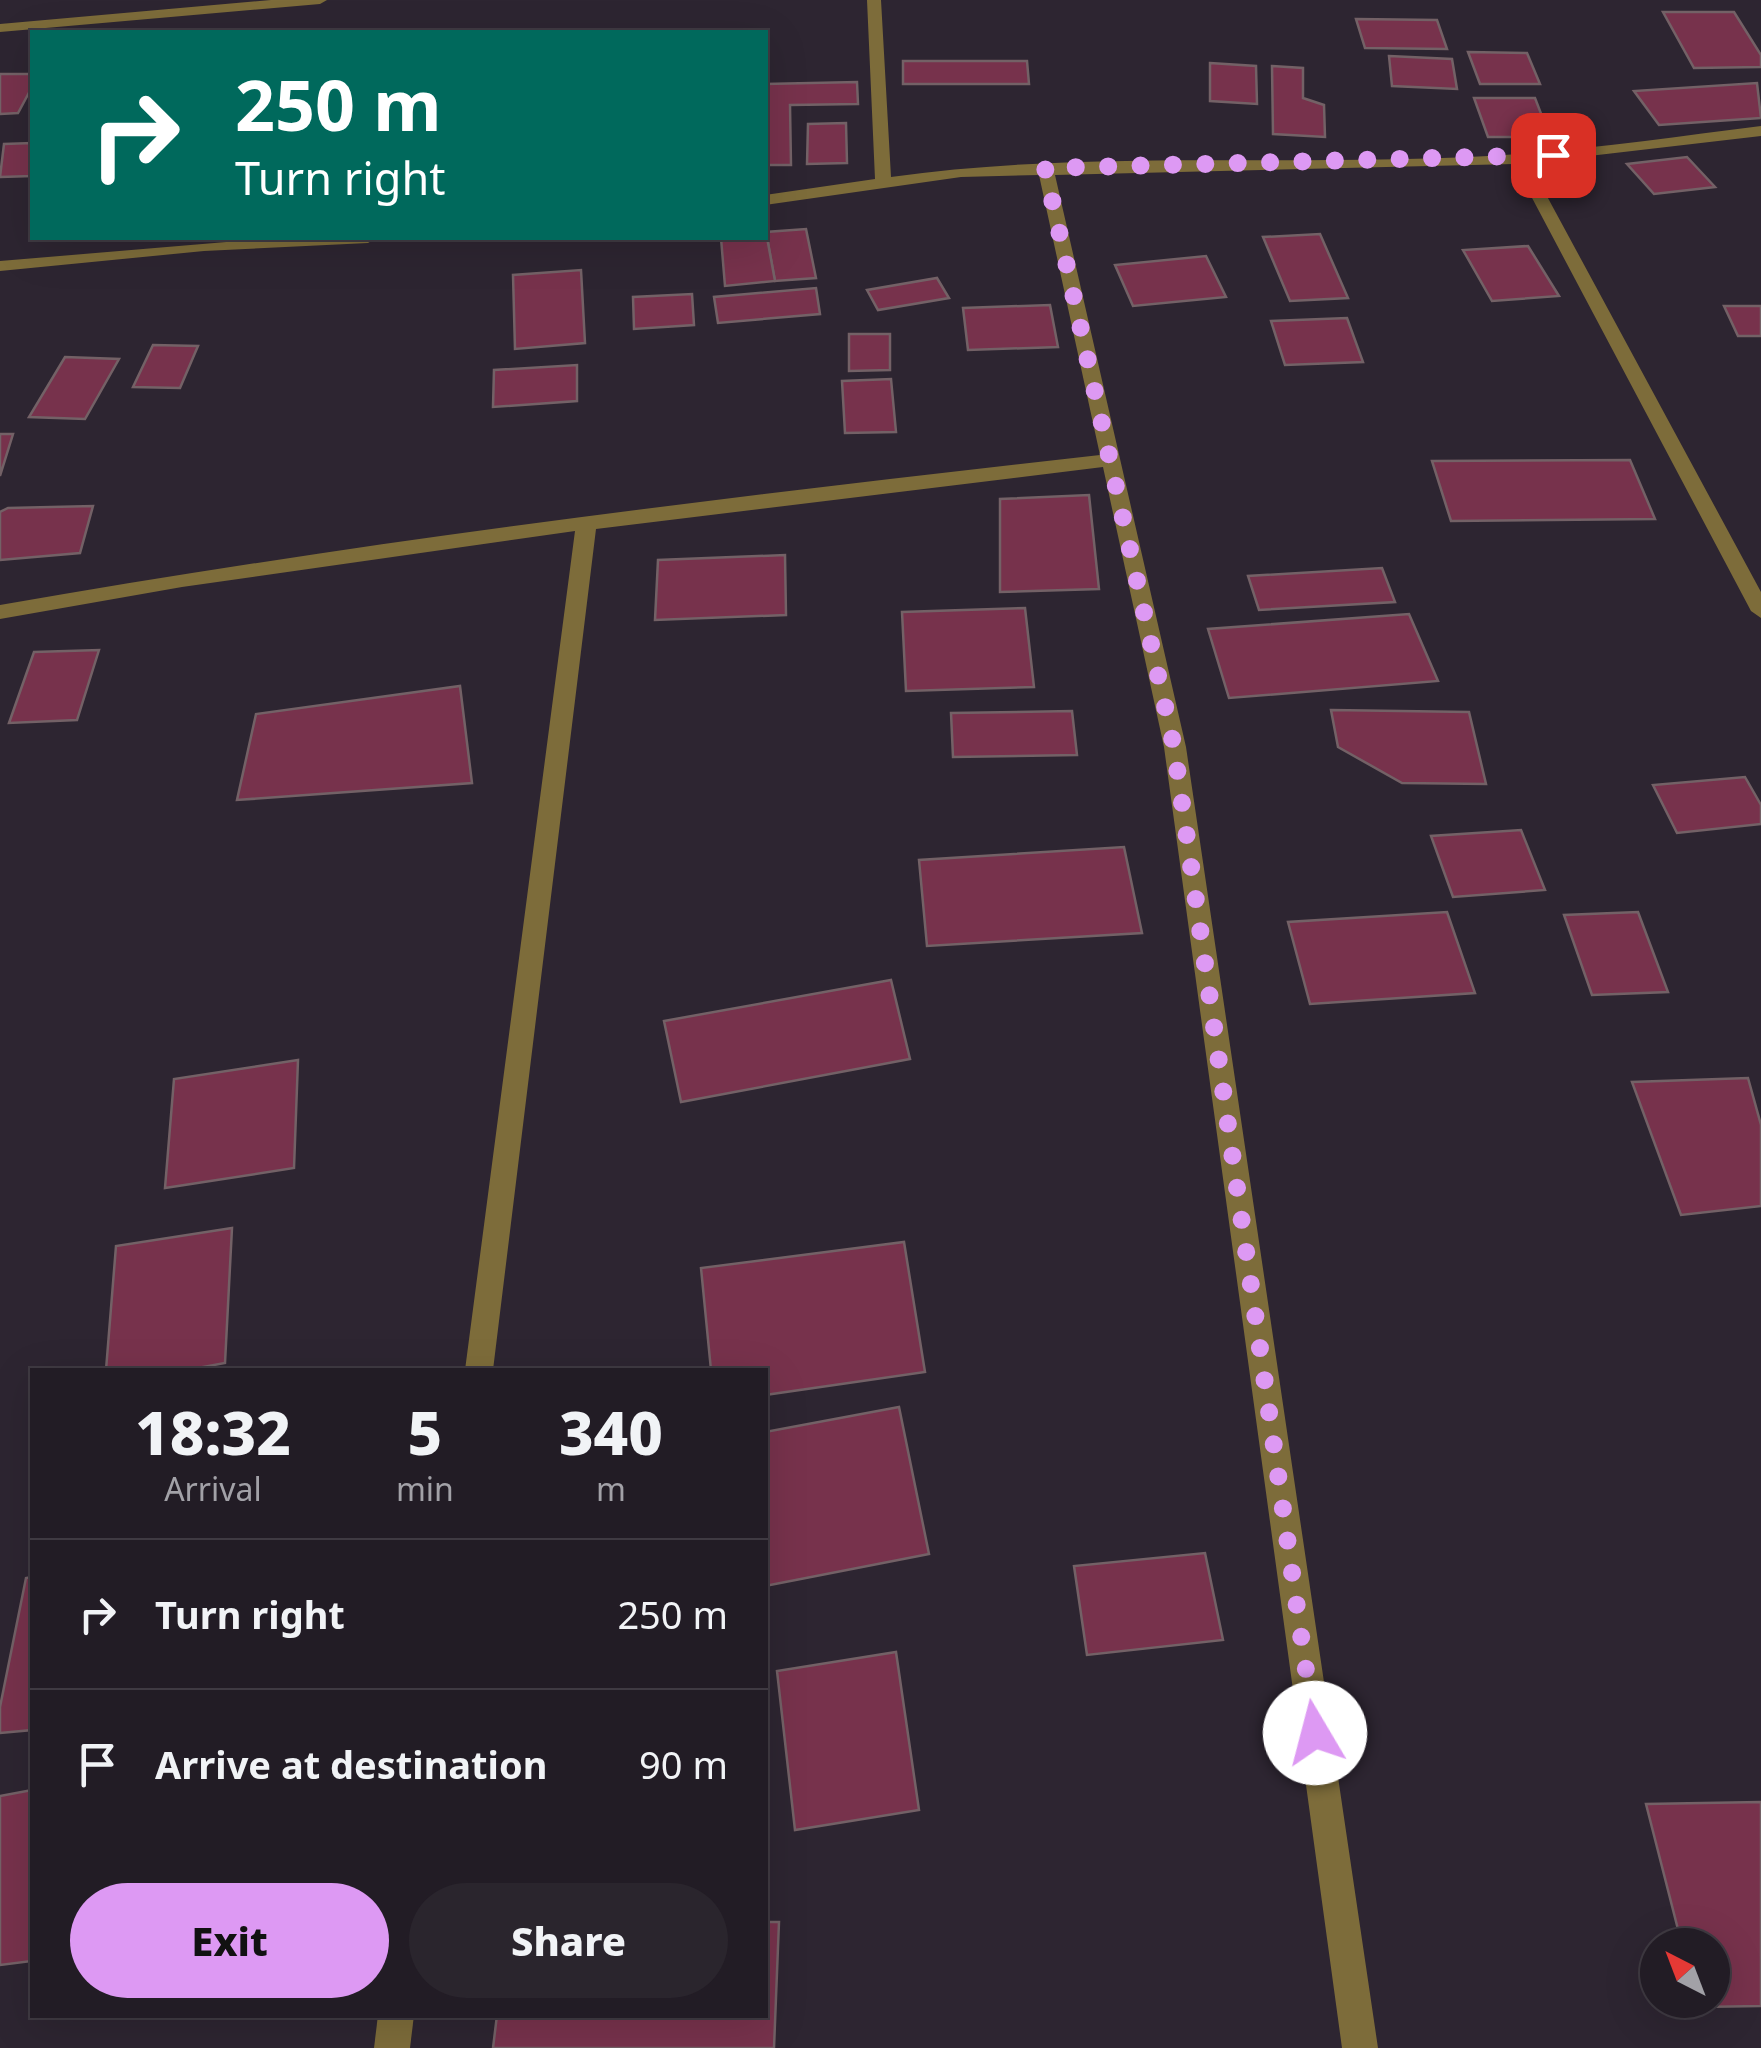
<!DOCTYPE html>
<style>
body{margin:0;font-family:"Noto Sans",sans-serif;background:#2a252d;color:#f1f3f6;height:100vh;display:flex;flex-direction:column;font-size:38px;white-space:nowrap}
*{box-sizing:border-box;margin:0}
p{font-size:32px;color:#a2a1a7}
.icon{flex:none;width:55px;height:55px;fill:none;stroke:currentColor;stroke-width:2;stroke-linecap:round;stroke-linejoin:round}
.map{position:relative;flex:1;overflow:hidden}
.drawer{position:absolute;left:30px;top:1368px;width:738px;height:650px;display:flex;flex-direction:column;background:#221c25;border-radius:0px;box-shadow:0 10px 40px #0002,0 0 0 2px #3f3a42}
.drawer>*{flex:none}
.hud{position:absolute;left:30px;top:30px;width:738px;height:210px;border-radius:0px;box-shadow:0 10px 40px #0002,0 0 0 2px #3f3a42;background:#00695c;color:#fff;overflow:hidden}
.needle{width:65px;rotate:318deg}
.buttons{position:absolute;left:1640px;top:1928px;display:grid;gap:20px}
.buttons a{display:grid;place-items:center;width:90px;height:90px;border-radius:50%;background:#221c25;box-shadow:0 10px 40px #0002,0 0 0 2px #3f3a42;font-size:50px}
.pin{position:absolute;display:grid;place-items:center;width:85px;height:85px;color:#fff;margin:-42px;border-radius:20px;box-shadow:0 5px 15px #0006}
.me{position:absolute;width:110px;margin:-55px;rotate:352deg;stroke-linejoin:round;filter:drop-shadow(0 0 8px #0008)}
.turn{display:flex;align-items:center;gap:35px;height:210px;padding:0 40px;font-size:45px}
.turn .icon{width:130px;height:130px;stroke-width:2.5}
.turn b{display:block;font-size:70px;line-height:85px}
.eta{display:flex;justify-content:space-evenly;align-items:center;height:170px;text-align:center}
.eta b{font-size:60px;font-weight:800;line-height:70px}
.primary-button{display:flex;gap:20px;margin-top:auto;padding:20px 40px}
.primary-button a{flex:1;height:115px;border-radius:60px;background:#dd99f3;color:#111;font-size:40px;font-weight:800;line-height:115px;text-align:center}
.primary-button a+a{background:#2a252d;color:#f1f3f6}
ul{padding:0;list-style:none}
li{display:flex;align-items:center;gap:30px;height:150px;padding:0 40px;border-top:2px solid #3f3a42}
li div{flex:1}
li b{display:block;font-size:38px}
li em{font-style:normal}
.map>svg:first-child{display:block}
.building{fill:#77324c;stroke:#736166;stroke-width:2.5}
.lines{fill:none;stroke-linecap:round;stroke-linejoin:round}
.minor{fill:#7d6c3a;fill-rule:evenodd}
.route{stroke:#dd99f3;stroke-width:18;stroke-dasharray:0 32.4}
</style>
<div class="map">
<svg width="1761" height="2048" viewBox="0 0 1761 2048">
<rect width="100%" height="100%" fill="#2d2531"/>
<!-- building -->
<g class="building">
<polygon points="1663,12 1734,12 1761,55 1761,67 1694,68"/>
<polygon points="1356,19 1437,20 1447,49 1365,48"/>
<polygon points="1468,52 1527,53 1540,84 1480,84"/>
<polygon points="1389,56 1452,59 1457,89 1392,86"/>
<polygon points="903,61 1027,61 1029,84 903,84"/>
<polygon points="1210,63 1256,66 1257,104 1210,101"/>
<polygon points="1272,66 1303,68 1303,98 1324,105 1325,137 1273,134"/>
<polygon points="0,74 32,74 32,87 18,113 0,114"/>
<polygon points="857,82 858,104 790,105 791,165 765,165 765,84"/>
<polygon points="1757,83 1761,118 1659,125 1634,91"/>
<polygon points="1474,98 1535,98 1550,137 1488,137"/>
<polygon points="846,123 847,163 807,164 808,124"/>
<polygon points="32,143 32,176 0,177 4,144"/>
<polygon points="1687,157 1715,187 1654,194 1627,164"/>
<polygon points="806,229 816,278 775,281 766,232"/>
<polygon points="766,232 775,281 725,286 721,238 765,238"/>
<polygon points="1320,234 1348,298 1290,301 1263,237"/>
<polygon points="1528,246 1559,296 1492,301 1463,250"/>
<polygon points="1206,256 1226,297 1133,306 1115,265"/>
<polygon points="581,270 585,343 515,349 513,275"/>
<polygon points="937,278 949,298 878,310 867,290"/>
<polygon points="816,288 820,314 718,323 714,297"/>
<polygon points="692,294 694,325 634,329 633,297"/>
<polygon points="1050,305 1058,347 968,350 963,308"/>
<polygon points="1724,306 1761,306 1761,336 1738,336"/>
<polygon points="1347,318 1363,362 1285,365 1271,321"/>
<polygon points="849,334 890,334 890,370 849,371"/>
<polygon points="153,345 198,346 180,388 133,387"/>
<polygon points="65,357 119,359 85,419 29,417"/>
<polygon points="577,365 577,401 493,407 494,370"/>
<polygon points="891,379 896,432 845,433 842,381"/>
<polygon points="0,434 13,434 0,476"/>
<polygon points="1630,460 1655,519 1451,521 1432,461"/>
<polygon points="1089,495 1099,589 1000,592 1000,499"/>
<polygon points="93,506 80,553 0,560 0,512 8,508"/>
<polygon points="785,555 786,615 655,620 658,560"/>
<polygon points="1382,568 1395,602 1259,610 1248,576"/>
<polygon points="1025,608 1034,687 906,691 902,612"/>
<polygon points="1409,614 1438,681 1229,698 1208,629"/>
<polygon points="99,650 77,720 9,723 34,652"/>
<polygon points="460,686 472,783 237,800 256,714"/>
<polygon points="1331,710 1469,712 1486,784 1402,783 1338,747"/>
<polygon points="1072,711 1077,755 953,757 951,713"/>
<polygon points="1745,777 1761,805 1761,824 1677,833 1653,785"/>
<polygon points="1521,830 1545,890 1453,897 1431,836"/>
<polygon points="1124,847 1142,933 927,946 919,860"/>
<polygon points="1447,912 1475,993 1310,1004 1288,922"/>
<polygon points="1638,912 1668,992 1592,995 1564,915"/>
<polygon points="891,980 910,1059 681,1102 664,1021"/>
<polygon points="298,1060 294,1168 165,1188 174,1079"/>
<polygon points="1748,1078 1761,1125 1761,1206 1681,1215 1632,1082"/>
<polygon points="232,1228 225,1363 187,1370 106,1370 116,1246"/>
<polygon points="904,1242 925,1372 765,1395 765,1370 711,1370 701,1268"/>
<polygon points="899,1407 929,1554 765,1586 765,1432"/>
<polygon points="1205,1553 1223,1640 1087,1655 1074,1566"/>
<polygon points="32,1577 32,1730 0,1733 0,1707 26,1578"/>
<polygon points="896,1652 919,1810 795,1830 777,1671"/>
<polygon points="32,1790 32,1961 0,1965 0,1796"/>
<polygon points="1761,1802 1761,2006 1698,2007 1696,2000 1712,2000 1712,1945 1682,1945 1646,1804"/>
<polygon points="765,1922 779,1922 774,2048 493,2048 497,2015 765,2015"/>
</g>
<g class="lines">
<!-- minor -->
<g class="minor">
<polygon points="271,0 327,0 320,4 0,32 0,24"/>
<path d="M 867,0 L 881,0 L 891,177 C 1097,148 1309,169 1519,154 C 1600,148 1681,136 1761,126 L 1761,136 L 1529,163 L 1761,592 L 1761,618 L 1751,611 L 1514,164 L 1055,175 L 1186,747 L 1378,2048 L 1342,2048 L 1164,747 L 1103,467 L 596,529 L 493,1370 L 465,1370 L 575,531 L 182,587 L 0,619 L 0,605 C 365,541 732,496 1100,455 L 1039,175 L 961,177 L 765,205 L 765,195 L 875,179 Z"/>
<polygon points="275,238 376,238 368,243 204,251 0,271 0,261"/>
<polygon points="378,2015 414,2015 410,2048 374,2048"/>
</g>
</g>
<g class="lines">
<!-- route -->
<polyline class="route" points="1315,1733 1174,747 1045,168 1553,155"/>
</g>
</svg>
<div class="buttons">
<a><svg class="needle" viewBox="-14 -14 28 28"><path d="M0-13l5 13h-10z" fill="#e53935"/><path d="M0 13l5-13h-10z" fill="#a2a1a7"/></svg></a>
</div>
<div class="pin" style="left:1553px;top:155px;background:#d93025"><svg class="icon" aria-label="arrive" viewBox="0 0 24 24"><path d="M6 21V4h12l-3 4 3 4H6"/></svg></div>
<svg class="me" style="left:1315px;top:1733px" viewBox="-20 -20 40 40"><circle r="19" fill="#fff"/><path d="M0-13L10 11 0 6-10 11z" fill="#dd99f3"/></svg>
<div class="hud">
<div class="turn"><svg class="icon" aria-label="right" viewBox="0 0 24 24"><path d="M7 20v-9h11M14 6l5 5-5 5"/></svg><div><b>250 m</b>Turn right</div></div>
</div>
<section class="drawer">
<div class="eta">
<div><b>18:32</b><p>Arrival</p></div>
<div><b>5</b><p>min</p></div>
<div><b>340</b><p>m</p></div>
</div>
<ul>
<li><svg class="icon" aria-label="right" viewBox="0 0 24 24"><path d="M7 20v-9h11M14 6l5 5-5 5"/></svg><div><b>Turn right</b></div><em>250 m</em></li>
<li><svg class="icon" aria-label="arrive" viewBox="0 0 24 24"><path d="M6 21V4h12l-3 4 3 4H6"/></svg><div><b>Arrive at destination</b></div><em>90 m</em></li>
</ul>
<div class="primary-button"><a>Exit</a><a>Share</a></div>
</section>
</div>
